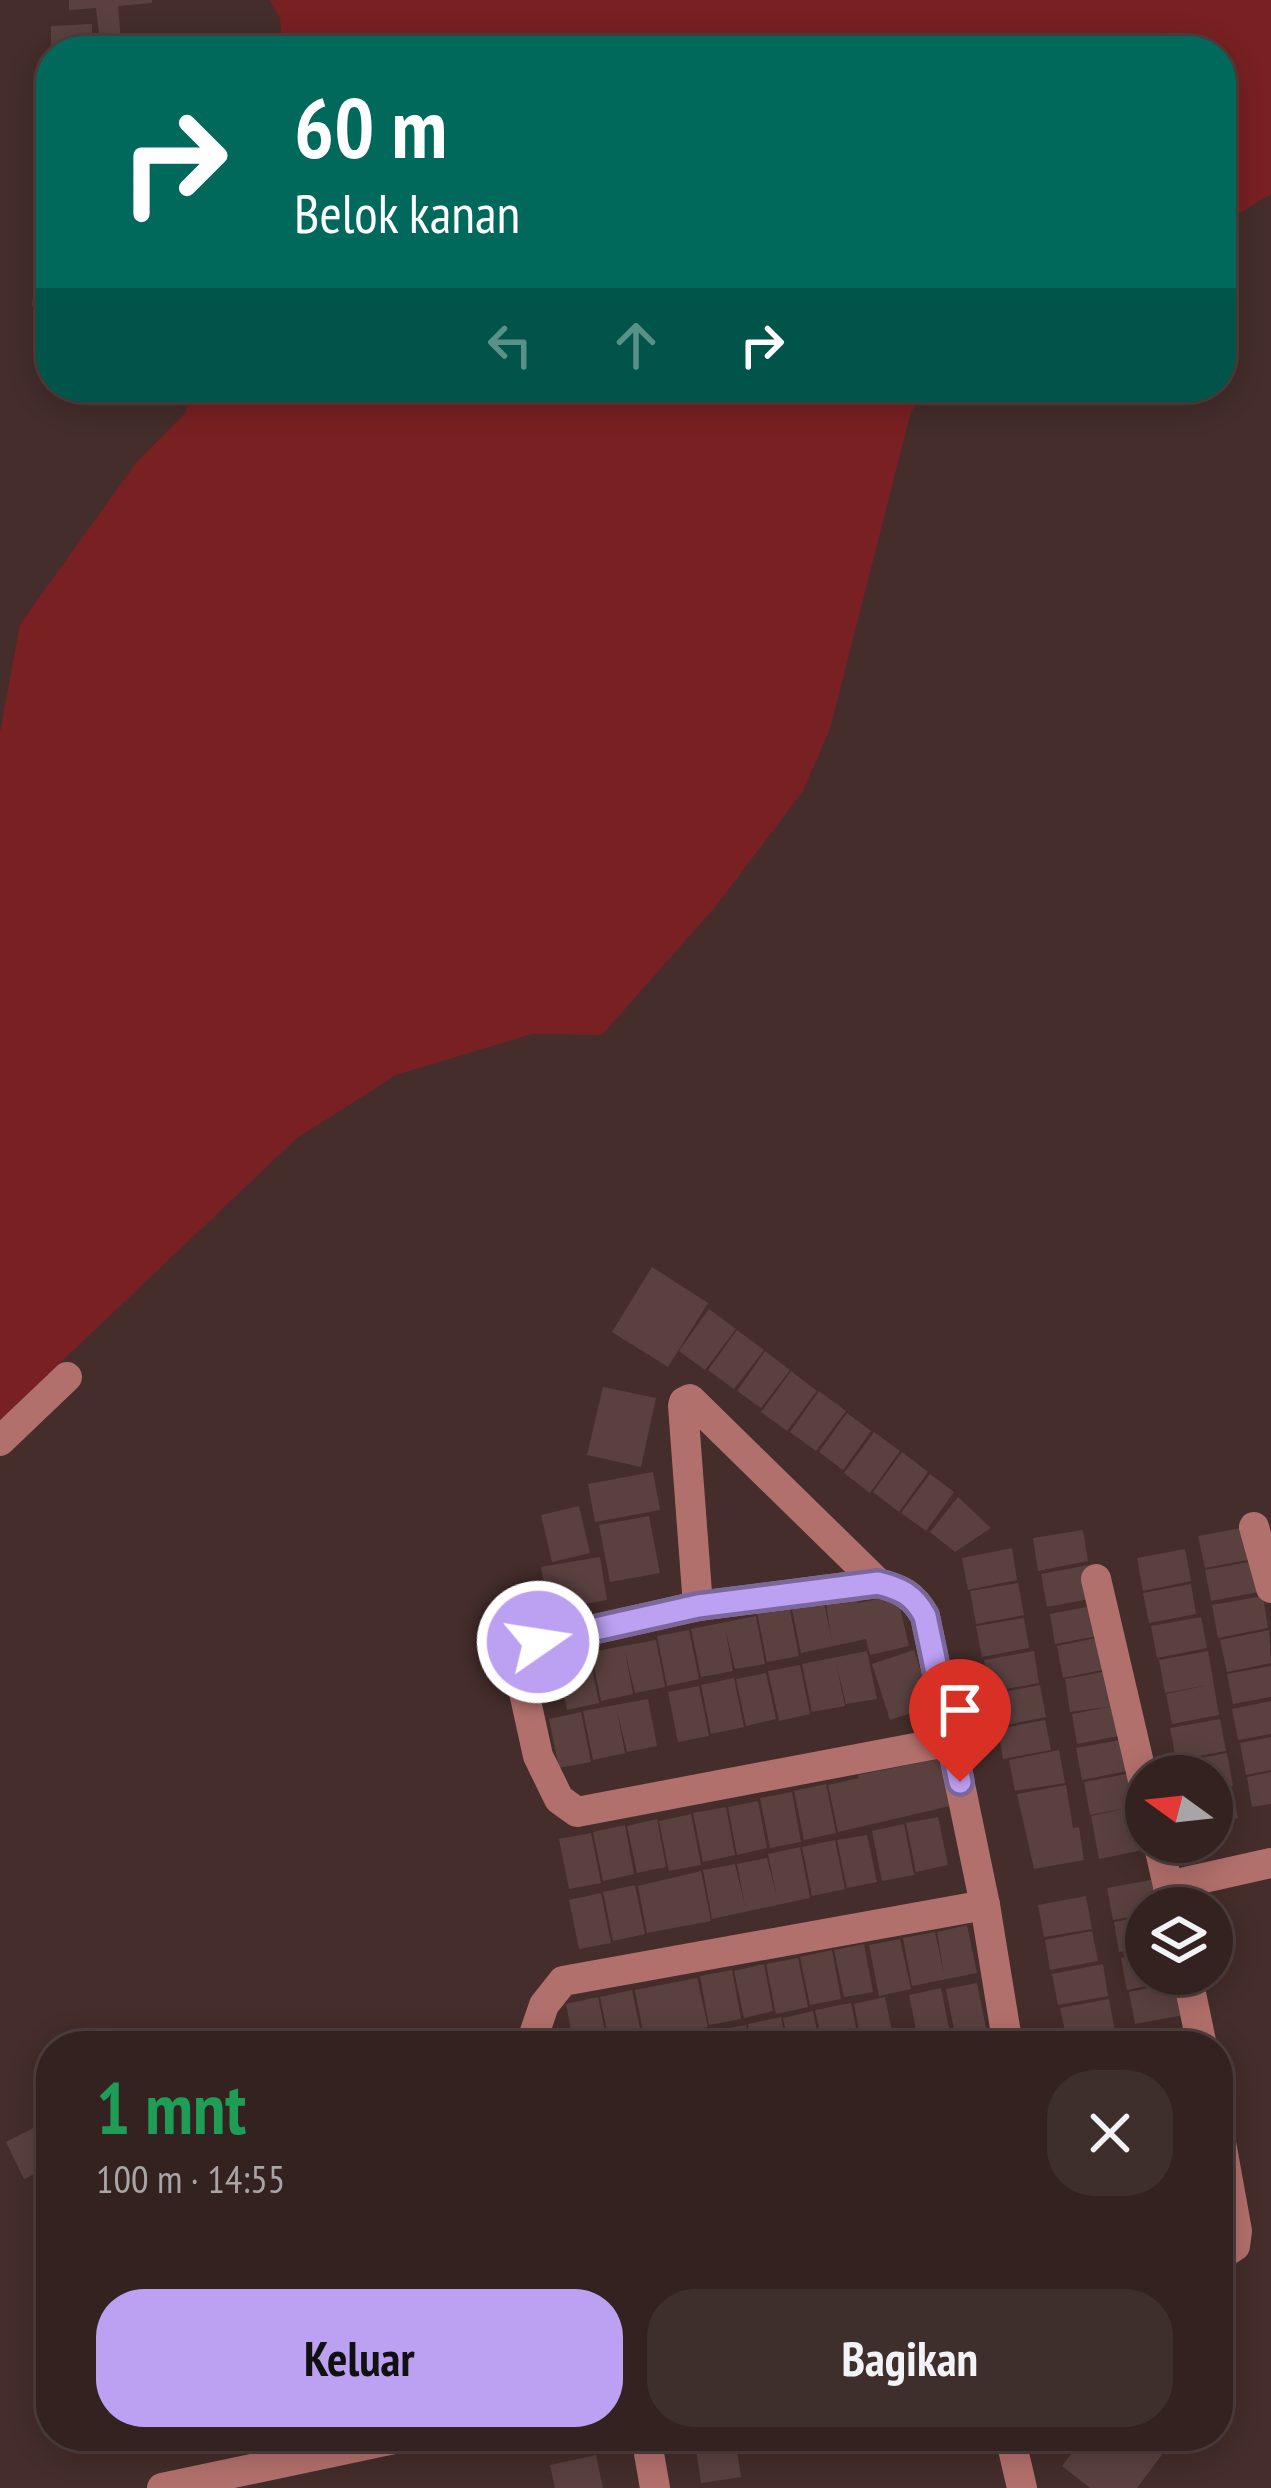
<!DOCTYPE html>
<html lang="id">
<meta charset="utf-8">
<style>
body{margin:0;font-family:"PT Sans Narrow",sans-serif;background:#3e2f2d;color:#f1f3f6;height:100vh;display:flex;flex-direction:column;font-size:45px;white-space:nowrap}
*{box-sizing:border-box;margin:0}
p{font-size:39px;color:#a9a4a5}
.icon{flex:none;width:66px;height:66px;fill:none;stroke:currentColor;stroke-width:2;stroke-linecap:round;stroke-linejoin:round}
.map{position:relative;flex:1;overflow:hidden}
.details{position:absolute;left:36px;top:2031px;width:1197px;height:420px;display:flex;flex-direction:column;background:#332220;border-radius:48px;box-shadow:0 6px 30px #0003,0 0 0 3px #4e3f3e}
.details>*{flex:none}
.banner{position:absolute;left:36px;top:36px;width:1200px;height:366px;border-radius:48px;box-shadow:0 6px 30px #0003,0 0 0 3px #4e3f3e;background:#00695c;color:#fff;overflow:hidden}
.needle{width:78px;rotate:285deg}
.buttons{position:absolute;left:1125px;top:1755px;display:grid;gap:24px}
.buttons a{display:grid;place-items:center;width:108px;height:108px;border-radius:50%;background:#332220;box-shadow:0 6px 30px #0003,0 0 0 3px #4e3f3e;font-size:60px}
.pin{position:absolute;display:grid;place-items:center;width:102px;height:102px;color:#fff;margin:-123px -51px;border-radius:50% 50% 50% 0;rotate:-45deg;box-shadow:0 0 12px #0007}
.pin .icon{rotate:45deg}
.me{position:absolute;width:132px;margin:-66px;rotate:77deg;stroke-linejoin:round;filter:drop-shadow(0 0 9px #0008)}
.turn{display:flex;align-items:center;gap:42px;height:252px;padding:0 60px;font-size:54px}
.turn .icon{width:156px;height:156px;stroke-width:2.5}
.turn b{display:block;font-size:84px;line-height:102px}
.lanes{display:flex;align-items:center;height:114px;padding:0 60px;background:#0003;justify-content:center;gap:60px;direction:ltr}
.lanes .off{opacity:.35}
.round{display:grid;place-items:center;flex:none;width:126px;height:126px;border-radius:48px;background:#3e2f2d}
.head{display:flex;align-items:center;justify-content:space-between;height:204px;padding:0 60px}
h1{font-size:72px;font-weight:800;line-height:90px;color:#1e9e55}
.cta{display:flex;gap:24px;margin-top:auto;padding:24px 60px}
.cta a{flex:1;height:138px;border-radius:48px;background:#bca0f2;color:#111;font-size:48px;font-weight:800;line-height:138px;text-align:center}
.cta a+a{background:#3e2f2d;color:#f1f3f6}
.map>svg:first-child{display:block}
.green{fill:#782022}
.building{fill:#5a4140}
.lines{fill:none;stroke-linecap:round;stroke-linejoin:round}
.minor{stroke:#b2706c;stroke-width:30}
.route-casing{stroke:#7a689d;stroke-width:30}
.route{stroke:#bca0f2;stroke-width:21}
</style>
<div class="map">
<svg width="1271" height="2488" viewBox="0 0 1271 2488">
<rect width="100%" height="100%" fill="#442d2b"/>
<!-- green -->
<g class="green">
<polygon points="269,0 1271,0 1271,194 1221,224 1221,51 283,51 280,18"/>
<polygon points="197,387 928,387 911,412 830,729 803,791 716,906 602,1035 532,1034 396,1075 296,1139 0,1420 0,732 20,624 136,463 185,413"/>
</g>
<!-- building -->
<g class="building">
<polygon points="69,0 152,0 152,3 118,6 121,41 100,43 96,8 69,10"/>
<polygon points="92,24 92,51 51,51 51,26"/>
<polygon points="192,37 193,51 97,51 97,45"/>
<polygon points="35,192 51,193 51,242 34,242"/>
<polygon points="39,246 51,247 51,308 32,306"/>
<polygon points="652,1267 708,1303 668,1367 612,1332"/>
<polygon points="709,1309 736,1329 705,1370 679,1351"/>
<polygon points="737,1330 764,1350 734,1389 708,1370"/>
<polygon points="765,1351 790,1370 761,1408 737,1391"/>
<polygon points="791,1371 817,1391 787,1431 761,1412"/>
<polygon points="603,1387 656,1398 641,1467 587,1455"/>
<polygon points="819,1391 846,1411 816,1451 790,1432"/>
<polygon points="847,1413 871,1431 843,1470 819,1452"/>
<polygon points="874,1432 900,1451 870,1493 844,1473"/>
<polygon points="902,1452 928,1472 899,1512 873,1492"/>
<polygon points="653,1472 660,1510 595,1522 588,1484"/>
<polygon points="930,1474 954,1492 926,1531 901,1513"/>
<polygon points="958,1497 991,1528 955,1552 930,1532"/>
<polygon points="579,1506 590,1553 552,1562 541,1515"/>
<polygon points="649,1516 660,1573 610,1582 599,1525"/>
<polygon points="1247,1527 1253,1559 1205,1568 1198,1536"/>
<polygon points="1083,1530 1088,1561 1038,1571 1033,1538"/>
<polygon points="1012,1548 1017,1580 968,1590 962,1558"/>
<polygon points="1185,1549 1191,1581 1143,1591 1137,1558"/>
<polygon points="600,1557 607,1600 549,1610 541,1567"/>
<polygon points="1253,1561 1259,1592 1211,1601 1205,1570"/>
<polygon points="1089,1565 1095,1598 1047,1607 1041,1574"/>
<polygon points="1018,1583 1024,1615 976,1624 970,1591"/>
<polygon points="1191,1584 1196,1614 1149,1623 1143,1593"/>
<polygon points="856,1592 858,1603 897,1595 909,1646 870,1655 866,1639 801,1653 791,1605 823,1598 832,1641 825,1598"/>
<polygon points="1263,1596 1268,1628 1218,1638 1212,1605"/>
<polygon points="789,1605 799,1656 767,1662 757,1612"/>
<polygon points="1097,1605 1103,1635 1055,1644 1050,1614"/>
<polygon points="756,1616 765,1664 735,1669 725,1628 733,1671 701,1677 691,1629"/>
<polygon points="1201,1617 1207,1648 1157,1658 1151,1626"/>
<polygon points="1024,1618 1029,1648 982,1657 976,1626"/>
<polygon points="689,1630 699,1679 667,1686 657,1636"/>
<polygon points="1269,1630 1271,1663 1227,1672 1220,1640"/>
<polygon points="1106,1636 1112,1668 1063,1678 1057,1646"/>
<polygon points="656,1640 665,1687 635,1693 625,1651 633,1694 601,1701 591,1652"/>
<polygon points="914,1650 932,1706 890,1720 872,1664"/>
<polygon points="867,1651 877,1699 846,1704 836,1663 845,1706 812,1712 802,1664"/>
<polygon points="1034,1651 1039,1683 989,1692 984,1660"/>
<polygon points="1208,1651 1219,1715 1172,1724 1166,1694 1208,1685 1165,1693 1159,1660"/>
<polygon points="589,1653 599,1703 567,1710 557,1659"/>
<polygon points="800,1665 810,1714 779,1721 768,1671"/>
<polygon points="1271,1666 1271,1697 1233,1704 1227,1674"/>
<polygon points="1113,1670 1124,1735 1077,1744 1072,1714 1113,1706 1070,1712 1065,1679"/>
<polygon points="766,1673 776,1719 746,1726 736,1679"/>
<polygon points="734,1678 744,1727 711,1734 701,1685"/>
<polygon points="1040,1685 1046,1717 997,1727 991,1694"/>
<polygon points="699,1686 709,1736 678,1742 668,1692"/>
<polygon points="648,1699 657,1746 627,1752 617,1711 625,1753 593,1760 583,1711"/>
<polygon points="1271,1701 1271,1734 1238,1740 1232,1709"/>
<polygon points="581,1712 591,1762 559,1768 549,1719"/>
<polygon points="1220,1719 1226,1751 1176,1760 1170,1728"/>
<polygon points="1045,1720 1051,1750 1003,1759 998,1729"/>
<polygon points="1271,1737 1271,1770 1246,1775 1240,1743"/>
<polygon points="1126,1739 1132,1770 1082,1780 1076,1748"/>
<polygon points="1059,1750 1065,1783 1015,1791 1009,1760"/>
<polygon points="1227,1753 1233,1786 1212,1789 1212,1776 1181,1776 1178,1762"/>
<polygon points="954,1756 963,1803 838,1832 828,1785 859,1778 858,1775"/>
<polygon points="1271,1772 1271,1804 1252,1807 1247,1777"/>
<polygon points="1132,1773 1148,1849 1099,1859 1091,1816 1133,1807 1090,1815 1084,1782"/>
<polygon points="826,1784 836,1833 804,1840 794,1791"/>
<polygon points="1066,1785 1073,1828 1079,1827 1084,1860 1034,1869 1017,1794"/>
<polygon points="1232,1788 1238,1818 1212,1823 1212,1791"/>
<polygon points="792,1792 801,1842 770,1848 760,1798"/>
<polygon points="758,1801 767,1848 737,1855 728,1807"/>
<polygon points="726,1807 735,1855 703,1862 693,1813"/>
<polygon points="691,1814 701,1865 669,1871 659,1821"/>
<polygon points="938,1817 948,1865 916,1872 906,1823"/>
<polygon points="657,1819 666,1867 637,1873 627,1826"/>
<polygon points="904,1824 914,1875 882,1881 872,1831"/>
<polygon points="625,1825 634,1874 603,1881 593,1832"/>
<polygon points="591,1833 601,1883 569,1889 559,1839"/>
<polygon points="867,1835 877,1882 847,1888 837,1840"/>
<polygon points="835,1840 845,1889 812,1896 802,1847"/>
<polygon points="800,1847 810,1898 712,1919 703,1870 735,1864 745,1906 737,1864 767,1858 777,1898 768,1854"/>
<polygon points="701,1871 711,1921 647,1933 638,1886"/>
<polygon points="1156,1879 1160,1908 1146,1908 1146,1914 1113,1920 1107,1888"/>
<polygon points="635,1885 645,1934 613,1941 603,1892"/>
<polygon points="601,1893 611,1943 579,1949 569,1900"/>
<polygon points="1086,1896 1092,1929 1044,1937 1038,1905"/>
<polygon points="1146,1916 1146,1947 1119,1952 1114,1922"/>
<polygon points="967,1925 977,1973 912,1986 903,1938 935,1932 944,1974 937,1932"/>
<polygon points="1092,1931 1098,1961 1050,1970 1045,1940"/>
<polygon points="900,1939 911,1989 879,1996 869,1945"/>
<polygon points="864,1944 873,1992 844,1997 834,1950"/>
<polygon points="832,1950 841,1999 810,2005 800,1957"/>
<polygon points="1146,1953 1146,1974 1175,1974 1177,1980 1127,1990 1121,1958"/>
<polygon points="798,1958 808,2007 776,2014 766,1964"/>
<polygon points="764,1964 773,2011 744,2018 734,1971"/>
<polygon points="1103,1964 1108,1996 1058,2005 1052,1974"/>
<polygon points="732,1970 741,2019 709,2025 700,1976"/>
<polygon points="697,1978 708,2027 644,2037 635,1990"/>
<polygon points="1177,1982 1184,2015 1135,2024 1129,1992"/>
<polygon points="977,1983 987,2033 956,2040 946,1989"/>
<polygon points="941,1988 951,2038 919,2044 909,1995"/>
<polygon points="632,1990 642,2038 610,2045 600,1997"/>
<polygon points="598,1997 608,2046 574,2046 566,2004"/>
<polygon points="885,1997 895,2046 862,2046 854,2004"/>
<polygon points="1109,1999 1115,2031 1067,2040 1060,2008"/>
<polygon points="851,2003 860,2046 823,2046 815,2010"/>
<polygon points="813,2011 820,2046 789,2046 783,2018"/>
<polygon points="781,2017 787,2046 753,2046 748,2024"/>
<polygon points="746,2025 751,2046 718,2046 715,2031"/>
<polygon points="713,2033 715,2046 678,2046 677,2041"/>
<polygon points="1115,2033 1117,2046 1060,2046 1059,2044"/>
<polygon points="51,2119 51,2166 24,2179 6,2142"/>
<polygon points="694,2436 735,2436 741,2477 701,2483"/>
<polygon points="1085,2436 1176,2436 1137,2488 1090,2488 1062,2466"/>
<polygon points="596,2455 603,2488 555,2488 550,2465"/>
</g>
<g class="lines">
<!-- minor -->
<g class="minor">
<polyline points="0,1441 67,1377"/>
<polyline points="1254,1527 1271,1588"/>
<polyline points="1096,1579 1146,1793"/>
<polyline points="878,1583 698,1606 538,1642 522,1683 538,1756 559,1799 577,1812 952,1741"/>
<path d="M 698,1606 L 683,1406 L 684,1402 L 690,1399 L 878,1583 C 901,1589 913,1595 925,1616 L 985,1905 L 1008,2046"/>
<polyline points="1158,1842 1173,1908"/>
<polyline points="1168,1886 1271,1863"/>
<polyline points="1187,1974 1202,2046"/>
<polyline points="530,2046 544,2005 563,1981 985,1905"/>
<polyline points="1218,2126 1237,2231 1235,2246 1218,2257"/>
<polyline points="646,2436 655,2488"/>
<polyline points="1010,2436 1022,2488"/>
<polyline points="162,2488 408,2436"/>
</g>
</g>
<g class="lines">
<defs>
<path id="route" d="M 538,1642 L 698,1606 L 878,1583 C 901,1589 913,1594 925,1616 L 960,1782"/>
</defs>
<!-- route casing -->
<use href="#route" class="route-casing"/>
<!-- route -->
<use href="#route" class="route"/>
</g>
</svg>
<div class="buttons">
<a><svg class="needle" viewBox="-14 -14 28 28"><path d="M0-13l5 13h-10z" fill="#e53935"/><path d="M0 13l5-13h-10z" fill="#a9a4a5"/></svg></a>
<a><svg class="icon" aria-label="layers" viewBox="0 0 24 24"><path d="M12 4l9 5-9 5-9-5zM3 14l9 5 9-5"/></svg></a>
</div>
<div class="pin" style="left:960px;top:1782px;background:#d93025"><svg class="icon" aria-label="arrive" viewBox="0 0 24 24"><path d="M6 21V4h12l-3 4 3 4H6"/></svg></div>
<svg class="me" style="left:538px;top:1642px" viewBox="-20 -20 40 40"><circle r="17" fill="#bca0f2" stroke="#fff" stroke-width="3"/><path d="M0-11L8 9 0 5-8 9z" fill="#fff"/></svg>
<div class="banner">
<div class="turn"><svg class="icon" aria-label="right" viewBox="0 0 24 24"><path d="M7 20v-9h11M14 6l5 5-5 5"/></svg><div><b>60 m</b>Belok kanan</div></div>
<div class="lanes"><svg class="icon off" aria-label="left" viewBox="0 0 24 24"><path d="M17 20v-9H6M10 6l-5 5 5 5"/></svg><svg class="icon off" aria-label="ahead" viewBox="0 0 24 24"><path d="M12 20V5M6 11l6-6 6 6"/></svg><svg class="icon" aria-label="right" viewBox="0 0 24 24"><path d="M7 20v-9h11M14 6l5 5-5 5"/></svg></div>
</div>
<section class="details">
<div class="head"><div><h1>1 mnt</h1><p>100 m · 14:55</p></div><a class="round"><svg class="icon" aria-label="close" viewBox="0 0 24 24"><path d="M6 6l12 12M18 6L6 18"/></svg></a></div>
<div class="cta"><a>Keluar</a><a>Bagikan</a></div>
</section>
</div>
